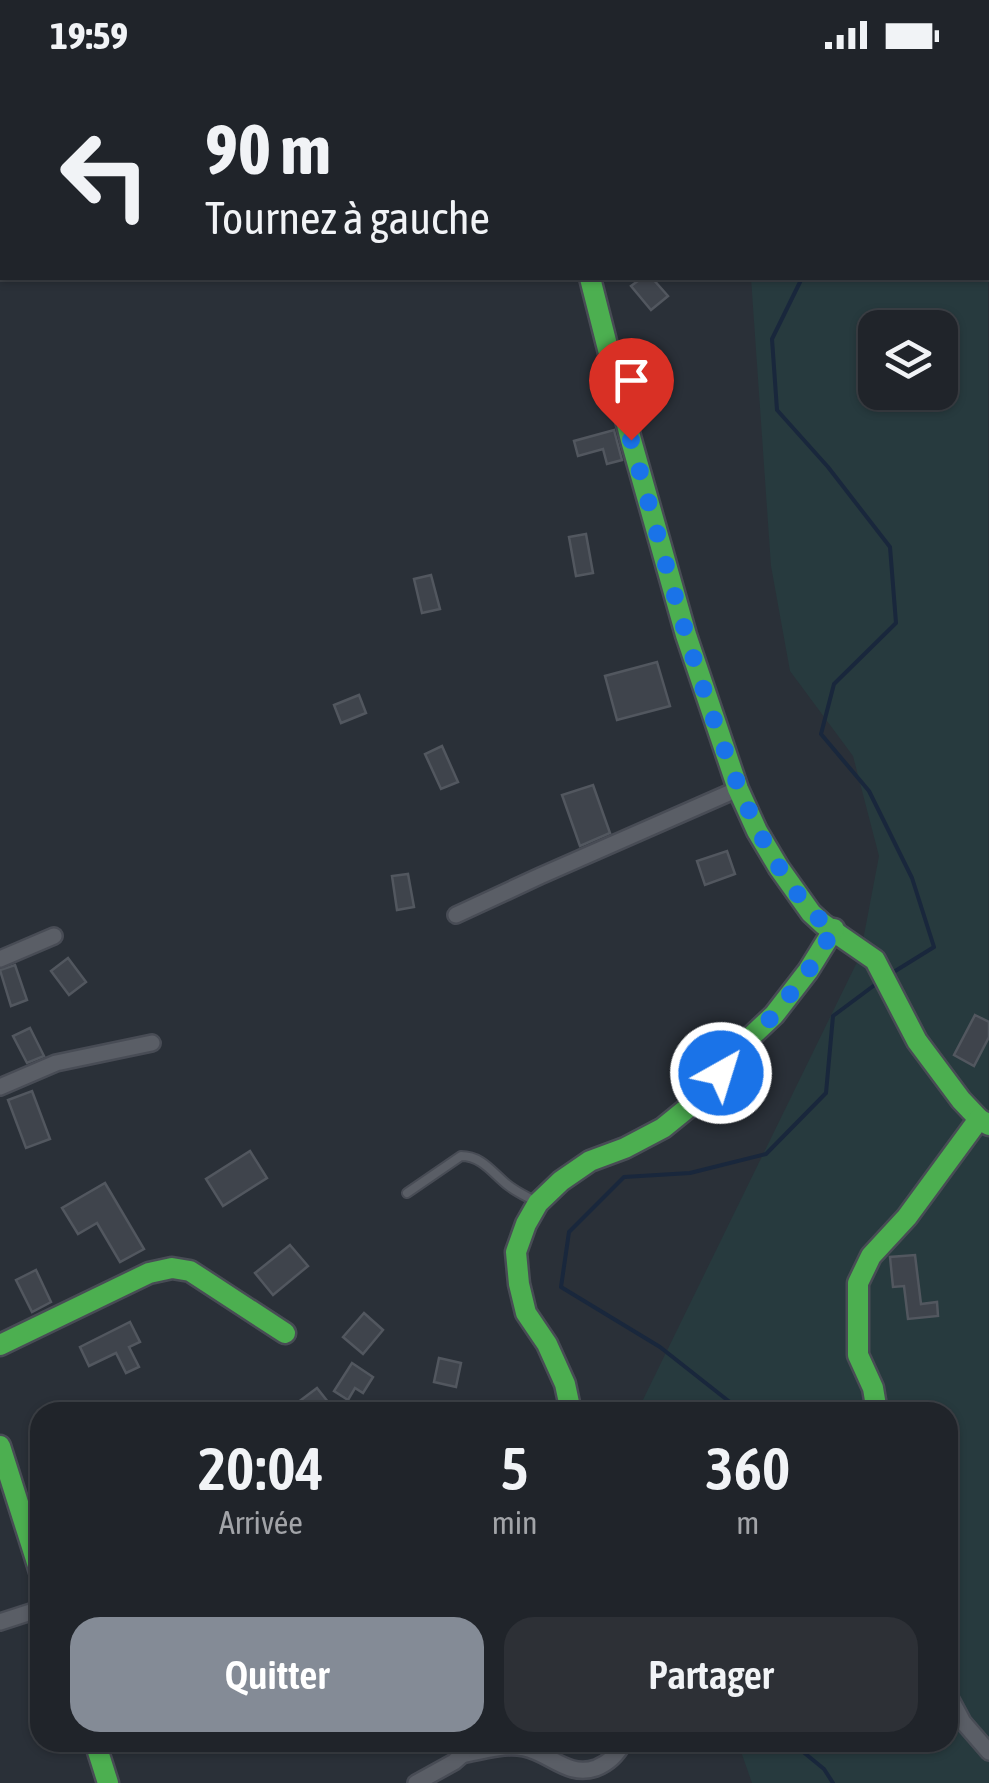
<!DOCTYPE html>
<html lang="fr">
<meta charset="utf-8">
<style>
body{margin:0;font-family:"Asap Condensed",sans-serif;background:#2d3036;color:#f1f3f6;height:100vh;display:flex;flex-direction:column;font-size:38px;white-space:nowrap}
*{box-sizing:border-box;margin:0}
p{font-size:32px;color:#a2a4a8}
.icon{flex:none;width:55px;height:55px;fill:none;stroke:currentColor;stroke-width:2;stroke-linecap:round;stroke-linejoin:round}
.map{position:relative;flex:1;overflow:hidden}
.side{position:absolute;left:30px;top:1332px;width:928px;height:350px;display:flex;flex-direction:column;background:#20242a;border-radius:30px;box-shadow:0 2px 8px #0004,0 0 0 2px #3d4147}
.side>*{flex:none}
.guide{position:absolute;left:0px;top:0px;width:990px;height:210px;box-shadow:0 2px 8px #0004,0 0 0 2px #3d4147;background:#20242a;color:#f1f3f6;overflow:hidden}
.buttons{position:absolute;left:858px;top:240px;display:grid;gap:20px}
.buttons a{display:grid;place-items:center;width:100px;height:100px;border-radius:20px;background:#20242a;box-shadow:0 2px 8px #0004,0 0 0 2px #3d4147;font-size:50px}
.pin{position:absolute;display:grid;place-items:center;width:85px;height:85px;color:#fff;margin:-102px -42px;border-radius:50% 50% 50% 0;rotate:-45deg;box-shadow:0 0 10px #0007}
.pin .icon{rotate:45deg}
.me{position:absolute;width:110px;margin:-55px;rotate:39deg;stroke-linejoin:round;filter:drop-shadow(0 0 8px #0008)}
.turn{display:flex;align-items:center;gap:35px;height:210px;padding:0 40px;font-size:45px}
.turn .icon{width:130px;height:130px;stroke-width:2.5}
.turn b{display:block;font-size:70px;line-height:85px}
.eta{display:flex;justify-content:space-evenly;align-items:center;height:170px;text-align:center}
.eta b{font-size:60px;font-weight:600;line-height:70px}
.action{display:flex;gap:20px;margin-top:auto;padding:20px 40px}
.action a{flex:1;height:115px;border-radius:30px;background:#848b96;color:#fff;font-size:40px;font-weight:600;line-height:115px;text-align:center}
.action a+a{background:#2d3036;color:#f1f3f6}
.status{display:flex;justify-content:space-between;align-items:center;height:70px;padding:0 50px;background:#20242a;direction:ltr}
.status svg{height:28px;fill:currentColor}
.map>svg:first-child{display:block}
.green{fill:#273a3e;fill-rule:evenodd}
.lines{fill:none;stroke-linecap:round;stroke-linejoin:round}
.stream{stroke:#19273c;stroke-width:4}
.building{fill:#3f444c;stroke:#52575f;stroke-width:2.5}
.lane-casing{stroke:#484c55;stroke-width:12}
.street-casing{stroke:#484c55;stroke-width:20}
.fast-casing{stroke:#484c55;stroke-width:25}
.lane{stroke:#5a5e66;stroke-width:8}
.street{stroke:#5a5e66;stroke-width:15}
.fast{stroke:#4caf50;stroke-width:20}
.route{stroke:#1a73e8;stroke-width:18;stroke-dasharray:0 32.4}
</style>
<div class="status"><b>19:59</b><svg viewBox="0 0 49 12"><path d="M0 12V9h3v3zM5 12V6h3v6zM10 12V3h3v9zM15 12V0h3v12zM26 1h20v11H26zM47 4h2v5h-2z"/></svg></div>
<div class="map">
<svg width="989" height="1713" viewBox="0 0 989 1713">
<rect width="100%" height="100%" fill="#2a3038"/>
<!-- green -->
<path class="green" d="M 988,71 L 989,1713 L 752,1713 L 738,1673 L 948,1672 L 948,1342 L 637,1342 L 860,886 L 879,786 L 853,686 L 790,601 L 771,496 L 751,208 L 988,208 ZM 875,258 L 940,258 L 940,322 L 875,322 Z"/>
<g class="lines">
<!-- stream -->
<g class="stream">
<polyline points="772,0 774,2"/>
<polyline points="802,208 772,269 777,340 828,397 890,477 896,553 834,614 821,664 869,721 912,808 934,877 892,903"/>
<polyline points="729,1342 731,1333 660,1277 561,1217 569,1162 624,1107 690,1103 766,1084 826,1023 833,946 880,911"/>
<polyline points="791,1672 824,1699 833,1713"/>
</g>
</g>
<!-- building -->
<g class="building">
<polygon points="642,208 652,208 668,226 651,240 631,216"/>
<polygon points="614,360 622,390 607,394 603,379 578,386 574,371"/>
<polygon points="586,464 593,503 576,506 569,467"/>
<polygon points="431,505 440,539 422,543 414,509"/>
<polygon points="657,592 670,636 617,650 605,606"/>
<polygon points="359,625 366,643 341,653 334,635"/>
<polygon points="442,676 458,712 441,719 425,684"/>
<polygon points="593,715 610,763 580,776 562,725"/>
<polygon points="727,781 735,804 705,815 697,791"/>
<polygon points="408,804 414,837 397,840 392,806"/>
<polygon points="68,888 86,912 69,925 51,901"/>
<polygon points="15,895 27,930 11,936 0,900"/>
<polygon points="975,945 989,952 989,967 974,996 954,985"/>
<polygon points="30,958 44,986 27,993 13,966"/>
<polygon points="32,1021 50,1069 26,1078 8,1030"/>
<polygon points="250,1081 267,1108 223,1136 206,1109"/>
<polygon points="105,1113 144,1179 120,1192 97,1153 78,1164 62,1138"/>
<polygon points="290,1175 308,1196 273,1225 255,1203"/>
<polygon points="915,1185 921,1234 937,1232 938,1246 908,1249 904,1216 893,1217 890,1187"/>
<polygon points="36,1200 51,1232 32,1242 16,1210"/>
<polygon points="364,1243 383,1260 363,1284 343,1267"/>
<polygon points="130,1252 140,1272 129,1277 139,1297 126,1303 116,1283 89,1296 80,1277"/>
<polygon points="439,1288 461,1293 456,1317 434,1312"/>
<polygon points="352,1293 373,1307 363,1323 355,1318 348,1330 334,1321"/>
<polygon points="317,1318 336,1342 285,1342"/>
</g>
<g class="lines">
<defs>
<path id="lane" d="M 407,1123 L 461,1086 C 483,1086 493,1104 509,1116 C 518,1123 528,1127 538,1133"/>
<g id="street">
<polyline points="547,0 547,2"/>
<polyline points="456,845 540,806 738,719"/>
<polyline points="0,889 54,866"/>
<polyline points="0,1017 56,993 152,973"/>
<polyline points="0,1552 40,1539"/>
<polyline points="948,1624 963,1652 989,1682"/>
<path d="M 462,1685 C 481,1681 504,1674 524,1678 C 550,1683 568,1708 596,1698 C 609,1693 617,1685 624,1672"/>
<polyline points="416,1713 454,1692 462,1685 459,1672"/>
</g>
<g id="fast">
<polyline points="590,208 631,370 686,565 738,719 757,761 779,798 811,843 823,854 875,890 917,971 961,1030 979,1049 989,1055"/>
<polyline points="0,1275 149,1203 172,1198 190,1201 285,1263"/>
<polyline points="571,1342 565,1314 547,1274 526,1243 519,1214 516,1182 526,1154 538,1133 561,1111 590,1091 625,1078 663,1058 695,1032 742,975 774,945 808,901 834,859"/>
<polyline points="877,1342 873,1318 858,1285 858,1213 871,1186 907,1147 979,1049"/>
<polyline points="0,1376 40,1502"/>
<polyline points="95,1672 108,1713"/>
</g>
</defs>
<!-- lane casing -->
<use href="#lane" class="lane-casing"/>
<!-- street casing -->
<use href="#street" class="street-casing"/>
<!-- fast casing -->
<use href="#fast" class="fast-casing"/>
<!-- lane -->
<use href="#lane" class="lane"/>
<!-- street -->
<use href="#street" class="street"/>
<!-- fast -->
<use href="#fast" class="fast"/>
</g>
<g class="lines">
<!-- route -->
<path class="route" d="M 631,370 C 659,468 684,567 719,664 C 739,721 760,773 796,822 C 807,837 817,850 834,859 L 808,901 L 774,945 L 742,976 L 721,1003"/>
</g>
</svg>
<div class="buttons">
<a><svg class="icon" aria-label="layers" viewBox="0 0 24 24"><path d="M12 4l9 5-9 5-9-5zM3 14l9 5 9-5"/></svg></a>
</div>
<div class="pin" style="left:631px;top:370px;background:#d93025"><svg class="icon" aria-label="arrive" viewBox="0 0 24 24"><path d="M6 21V4h12l-3 4 3 4H6"/></svg></div>
<svg class="me" style="left:721px;top:1003px" viewBox="-20 -20 40 40"><circle r="17" fill="#1a73e8" stroke="#fff" stroke-width="3"/><path d="M0-11L8 9 0 5-8 9z" fill="#fff"/></svg>
<div class="guide">
<div class="turn"><svg class="icon" aria-label="left" viewBox="0 0 24 24"><path d="M17 20v-9H6M10 6l-5 5 5 5"/></svg><div><b>90 m</b>Tournez à gauche</div></div>
</div>
<section class="side">
<div class="eta">
<div><b>20:04</b><p>Arrivée</p></div>
<div><b>5</b><p>min</p></div>
<div><b>360</b><p>m</p></div>
</div>
<div class="action"><a>Quitter</a><a>Partager</a></div>
</section>
</div>
